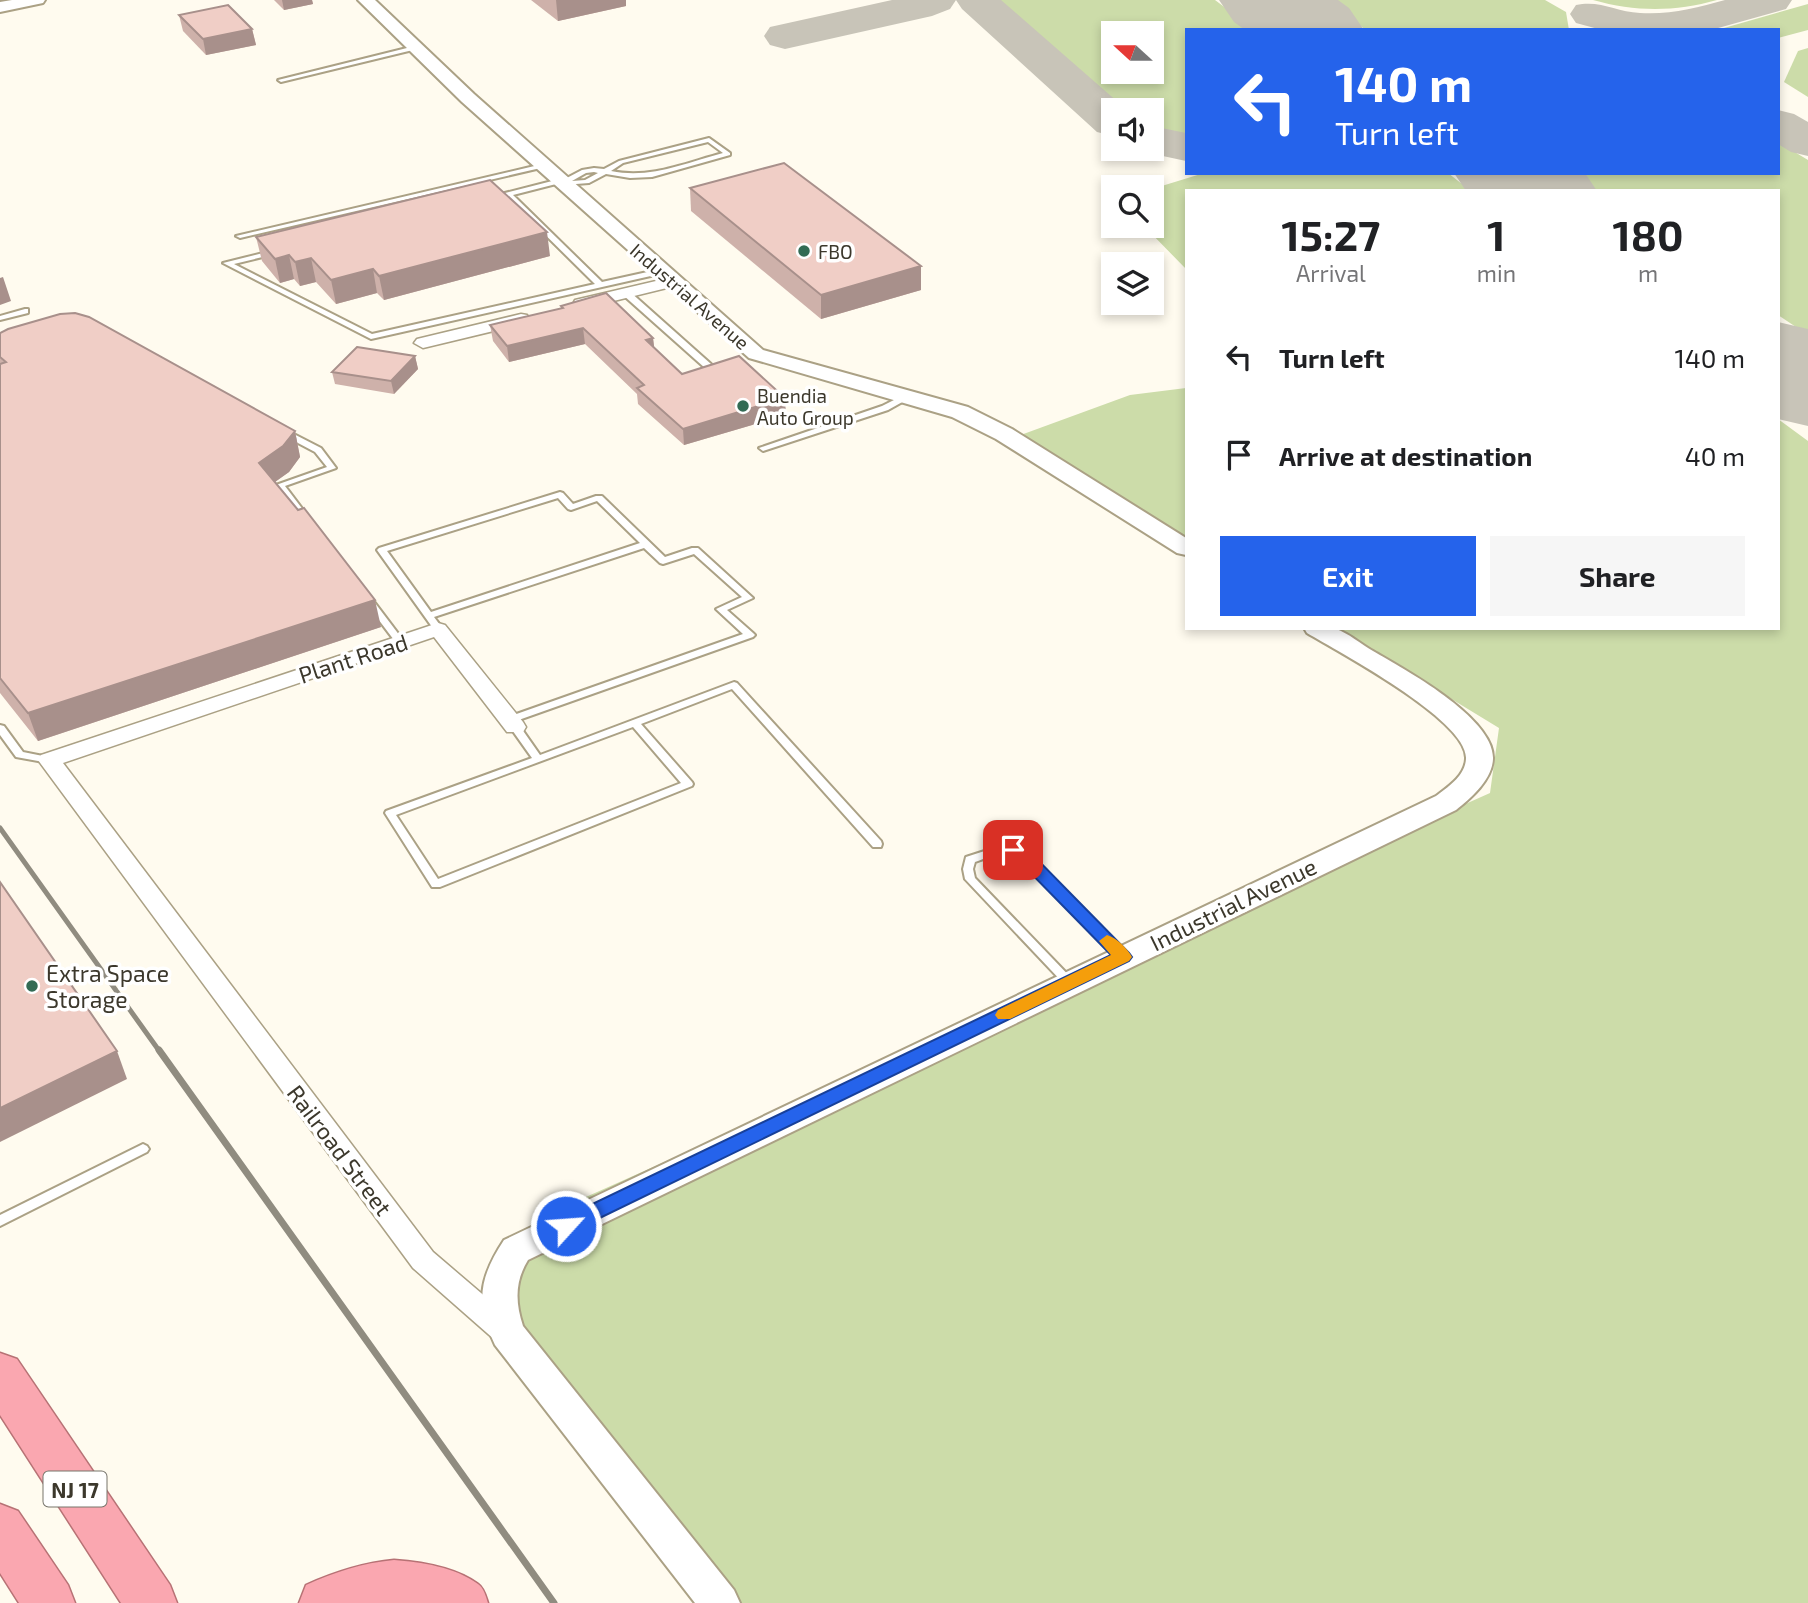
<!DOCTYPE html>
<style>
body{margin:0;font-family:"Exo 2",sans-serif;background:#f6f6f6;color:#202124;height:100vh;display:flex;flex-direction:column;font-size:26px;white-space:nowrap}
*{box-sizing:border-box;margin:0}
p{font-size:23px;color:#757577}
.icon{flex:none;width:38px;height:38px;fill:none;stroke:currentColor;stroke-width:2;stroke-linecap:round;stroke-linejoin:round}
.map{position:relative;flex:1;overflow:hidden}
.details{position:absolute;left:1185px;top:189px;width:595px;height:441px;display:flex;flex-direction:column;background:#fff;border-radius:0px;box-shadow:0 4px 10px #0003}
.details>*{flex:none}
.banner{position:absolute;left:1185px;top:28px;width:595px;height:147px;border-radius:0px;box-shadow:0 4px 10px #0003;background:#2563eb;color:#fff;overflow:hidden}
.needle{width:46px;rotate:291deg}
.tools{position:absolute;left:1101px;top:21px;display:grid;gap:14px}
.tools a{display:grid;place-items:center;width:63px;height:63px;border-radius:0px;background:#fff;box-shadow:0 4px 10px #0003;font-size:35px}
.pin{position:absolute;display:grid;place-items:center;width:60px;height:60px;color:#fff;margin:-30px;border-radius:14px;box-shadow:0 4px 10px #0006}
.me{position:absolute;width:77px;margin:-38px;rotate:64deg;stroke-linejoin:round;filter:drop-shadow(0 0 5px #0008)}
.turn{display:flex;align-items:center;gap:24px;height:147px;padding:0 35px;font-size:32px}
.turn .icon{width:91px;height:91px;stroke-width:2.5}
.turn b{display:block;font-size:49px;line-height:60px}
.eta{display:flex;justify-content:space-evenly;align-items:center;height:119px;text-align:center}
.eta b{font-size:42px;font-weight:700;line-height:49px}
.action{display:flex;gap:14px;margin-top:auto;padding:14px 35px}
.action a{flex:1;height:80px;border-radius:0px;background:#2563eb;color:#fff;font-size:28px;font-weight:700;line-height:80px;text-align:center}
.action a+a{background:#f6f6f6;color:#202124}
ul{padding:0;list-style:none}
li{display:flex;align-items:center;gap:21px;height:98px;padding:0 35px}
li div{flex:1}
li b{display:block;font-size:26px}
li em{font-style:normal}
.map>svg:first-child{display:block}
.green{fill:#ccdca9;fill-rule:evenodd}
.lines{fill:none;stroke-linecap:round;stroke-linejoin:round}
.taxiway{fill:#c8c4b8;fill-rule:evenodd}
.runway{fill:#c8c4b8;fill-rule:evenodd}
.service-casing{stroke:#aba185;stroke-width:4}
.minor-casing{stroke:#aba185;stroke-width:3}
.tertiary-casing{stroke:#aba185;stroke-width:4}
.trunk-casing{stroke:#b77275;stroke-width:3}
.service{fill:#fff;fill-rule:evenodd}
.minor{fill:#fff;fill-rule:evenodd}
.tertiary{fill:#fff;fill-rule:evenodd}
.trunk{fill:#faa7b0;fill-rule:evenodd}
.rail-far1{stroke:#908c80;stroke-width:5}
.rail{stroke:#908c80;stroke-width:7}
.wall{fill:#ceb1aa}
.shaded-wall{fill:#a8908b}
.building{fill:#f0cec6;stroke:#a8908b;stroke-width:2}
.route{fill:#2563eb;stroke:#184099;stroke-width:2}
.slow{fill:#f59e0b}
.poi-dot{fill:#326b54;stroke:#fff;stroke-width:2.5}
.labels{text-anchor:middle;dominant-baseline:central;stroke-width:7;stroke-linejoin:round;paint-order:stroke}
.far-poi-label{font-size:19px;fill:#3c382c;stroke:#fff;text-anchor:start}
.far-street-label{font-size:19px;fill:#3c382c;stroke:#fff}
.shield{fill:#fff;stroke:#76746b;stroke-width:2}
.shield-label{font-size:21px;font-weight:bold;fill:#3c382c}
.street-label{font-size:23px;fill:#3c382c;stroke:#fff}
.poi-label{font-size:23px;fill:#3c382c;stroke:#fff;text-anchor:start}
</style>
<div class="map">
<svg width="1808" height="1603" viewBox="0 0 1808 1603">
<rect width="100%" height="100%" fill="#fffbef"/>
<!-- green -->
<g class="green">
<path d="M 997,0 L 1215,0 L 1255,30 L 1186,30 L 1186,134 L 1152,129 L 1152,110 L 1122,110 ZM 1152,33 L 1152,72 L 1113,72 L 1113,33 Z"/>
<polygon points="1324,0 1545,0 1566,12 1569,30 1366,30"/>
<path d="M 1593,0 L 1717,0 C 1675,12 1635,12 1593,0 Z"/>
<polygon points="1808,4 1808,30 1778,38 1778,30 1717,30"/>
<polygon points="1808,48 1808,97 1784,82 1798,51"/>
<polygon points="1778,142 1808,160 1808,335 1778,315 1778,191 1598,191 1572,173 1778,173"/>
<polygon points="1204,173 1448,173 1471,191 1186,191 1186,269 1144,226 1152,226 1152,189"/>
<polygon points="1186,388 1186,538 1018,436 1130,395"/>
<polygon points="1778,419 1808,441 1808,1603 718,1603 485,1310 568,1205 1490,793 1499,728 1335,628 1778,628"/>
</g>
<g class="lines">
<!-- taxiway -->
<g class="taxiway">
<polygon points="892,0 956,0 950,9 932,16 785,49 770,45 764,36 770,27"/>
<polygon points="956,0 1001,0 1127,110 1113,110 1113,136 1097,132 962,9"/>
<path d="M 1725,0 L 1792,0 L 1786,9 L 1711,30 L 1602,30 L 1576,23 L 1570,14 L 1576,5 C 1601,0 1616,12 1640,13 C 1669,15 1697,8 1725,0 Z"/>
<polygon points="1778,110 1794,114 1808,122 1808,156 1791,152 1778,144"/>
<polygon points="1152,126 1186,133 1186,161 1135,150 1152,149"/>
</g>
<!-- runway -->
<g class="runway">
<polygon points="1219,0 1338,0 1349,8 1364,30 1245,30 1234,22"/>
<polygon points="1454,173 1585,173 1597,191 1466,191"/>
<polygon points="1778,322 1808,329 1808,426 1778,419"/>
</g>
<defs>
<g id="service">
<polygon points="415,46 417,47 417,49 281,82 278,80"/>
<path d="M 709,138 L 730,153 L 730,155 L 652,177 L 630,178 L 606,174 L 589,183 L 563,185 L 560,183 L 513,195 L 602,282 L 661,269 L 664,269 L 664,273 L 371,339 L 223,263 L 275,250 L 275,254 L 234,264 L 372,334 L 595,284 L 506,196 L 493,198 L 493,196 L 560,179 L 563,180 L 582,170 L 594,168 L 604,169 L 619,161 ZM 708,142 L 723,153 C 685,163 651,179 611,171 L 623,163 ZM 594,172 L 598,173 L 585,180 L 572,181 L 586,173 Z"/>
<polygon points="543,164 545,165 545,167 240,238 236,236"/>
<polygon points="623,291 629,291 711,364 711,368 705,368 623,295"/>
<polygon points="25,309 28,309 28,313 0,320 0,316"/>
<polygon points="906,394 909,394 913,396 888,410 766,450 763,451 759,448 882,406"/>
<polygon points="284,429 321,448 336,468 285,486 310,519 309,521 303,521 276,485 327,467 315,452 281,434 281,430"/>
<path d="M 560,492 L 563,493 L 573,504 L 596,496 L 602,496 L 665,557 L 692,548 L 698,548 L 753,598 L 727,610 L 753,633 L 755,635 L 753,637 L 513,722 L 505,722 L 504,720 L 505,718 L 743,634 L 716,609 L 742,597 L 694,554 L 663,564 L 660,563 L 644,548 L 434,617 L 443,629 L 438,632 L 435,631 L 377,550 L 379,548 ZM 558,498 L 568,509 L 571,510 L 597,501 L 640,543 L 431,612 L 387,551 Z"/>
<polygon points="369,598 372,599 403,640 405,642 403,644 397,644 366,603 364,601 366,599"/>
<path d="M 734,682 L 737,683 L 881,841 L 882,844 L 881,847 L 873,847 L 732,689 L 641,724 L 692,782 L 693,784 L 692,786 L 440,887 L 432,887 L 385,813 L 386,811 L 532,758 L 510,727 L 511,725 L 519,725 L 540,755 ZM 633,727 L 681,783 L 438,879 L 396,815 Z"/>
<polygon points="0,725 4,726 23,752 53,758 54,760 53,762 49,763 16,757 0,735"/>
<path d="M 997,847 L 1010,847 L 1028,853 L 1127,954 L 1129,957 L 1127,960 L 1119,960 L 1020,859 C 1004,850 991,856 975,862 L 973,869 L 975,878 L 1076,983 L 1074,986 L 1066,986 L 965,879 L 963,869 L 966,857 Z"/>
<polygon points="143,1144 147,1146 149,1149 147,1152 0,1226 0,1215"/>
</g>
<g id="minor">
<polygon points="673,277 681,282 679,285 581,309 573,304 575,300"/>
<polygon points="521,314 527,315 529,319 527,323 423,348 414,343 417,339"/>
<polygon points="438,623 445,625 523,722 526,727 523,732 507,732 434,637 63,763 433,1252 515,1322 520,1331 515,1340 505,1343 495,1340 413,1268 38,760 41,755"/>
</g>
<g id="tertiary">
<polygon points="12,0 45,0 43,3 0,12 0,2"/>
<polygon points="358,0 375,0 474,94 763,350 968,407 1012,429 1186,538 1186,555 1177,553 996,439 952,417 749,358 462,102"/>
<path d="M 1304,628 C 1313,628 1327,626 1336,629 C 1348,633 1361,644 1373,651 C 1404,669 1495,718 1493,759 C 1492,780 1471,798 1456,810 L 528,1260 C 515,1281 515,1302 523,1326 L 734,1590 L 740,1603 L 695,1603 L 495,1345 C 475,1303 479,1278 504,1240 L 1436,796 C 1448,787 1465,776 1466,759 C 1469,721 1339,652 1307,633 Z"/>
</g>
<g id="trunk">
<polygon points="0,1353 17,1359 170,1585 177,1603 121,1603 0,1415"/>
<polygon points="0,1504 18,1511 68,1585 75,1603 19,1603 0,1573"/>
<path d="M 394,1560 C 421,1562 455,1567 478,1584 C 484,1588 486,1597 488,1603 L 299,1603 L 306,1585 C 335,1572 362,1563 394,1560 Z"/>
</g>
</defs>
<!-- service casing -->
<use href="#service" class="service-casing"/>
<!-- minor casing -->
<use href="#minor" class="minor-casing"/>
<!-- tertiary casing -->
<use href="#tertiary" class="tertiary-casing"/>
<!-- trunk casing -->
<use href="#trunk" class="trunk-casing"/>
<!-- service -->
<use href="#service" class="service"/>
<!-- minor -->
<use href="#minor" class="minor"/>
<!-- tertiary -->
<use href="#tertiary" class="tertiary"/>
<!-- trunk -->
<use href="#trunk" class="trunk"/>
<!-- rail-far1 -->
<polyline class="rail-far1" points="0,828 160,1052"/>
<!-- rail -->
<polyline class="rail" points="159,1050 554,1603"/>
</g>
<!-- wall -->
<g class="wall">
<polygon points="274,0 312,0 313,4 284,10"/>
<polygon points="531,0 626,0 626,6 558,21"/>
<polygon points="179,15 252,29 256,45 206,55 183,31"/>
<polygon points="690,188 921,290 821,319 691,211"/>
<polygon points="256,237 550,256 384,300 377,293 336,304 316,282 300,286 294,279 280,283 262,261"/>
<polygon points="561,306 653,338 654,348 682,374 786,415 684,445 638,404 637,394 585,344 509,362 493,341 490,325 561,309"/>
<polygon points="0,333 295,431 300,457 289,472 275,482 381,627 38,741 0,693"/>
<polygon points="415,356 418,369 394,394 335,384 332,372"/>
</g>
<!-- shaded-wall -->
<g class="shaded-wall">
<polygon points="282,0 312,0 313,4 284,10"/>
<polygon points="556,0 626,0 626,6 558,21"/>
<polygon points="252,29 256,45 206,55 203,39"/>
<polygon points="547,232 550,256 384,300 379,276"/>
<polygon points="289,255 294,279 280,283 275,259"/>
<polygon points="311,258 316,282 300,286 295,262"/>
<polygon points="921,266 921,290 821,319 821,295"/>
<polygon points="373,269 377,293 336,304 331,280"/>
<polygon points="3,277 11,301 0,305 0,278"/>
<polygon points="583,328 585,344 509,362 507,346"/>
<polygon points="653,338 655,354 646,340"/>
<polygon points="415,356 418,369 394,394 391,381"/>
<polygon points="785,398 786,415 684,445 683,429"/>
<polygon points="295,431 300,457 289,472 265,489 259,463"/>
<polygon points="375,600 381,627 38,741 28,713"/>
<polygon points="117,1051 127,1079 0,1142 0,1108"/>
</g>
<!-- building -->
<g class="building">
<polygon points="228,5 252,29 203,39 179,15"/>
<polygon points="784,163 921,266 821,295 690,188"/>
<polygon points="490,180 547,232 379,276 373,269 331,280 311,258 295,262 289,255 275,259 256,237"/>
<polygon points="606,293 653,338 646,340 682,374 739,356 785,398 683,429 637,388 644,385 583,328 507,346 490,325 563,308 561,306"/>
<polygon points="75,313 89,317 295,431 283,446 259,463 298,510 304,508 375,600 28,713 0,678 0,364 6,362 0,357 0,333 8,329 60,314"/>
<polygon points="357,347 415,356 391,381 332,372"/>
<polygon points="0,882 117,1051 0,1108"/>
</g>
<!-- route -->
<polygon class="route" points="1013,844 1030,852 1129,953 1132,957 1129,961 573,1231 566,1233 559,1231 556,1226 559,1220 1111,955 1018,860 1005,850 1007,846"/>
<!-- slow -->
<path class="slow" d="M 1107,935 C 1117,938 1127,948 1132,957 L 1129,961 L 1010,1019 L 998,1019 L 995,1015 L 998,1010 L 1111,955 L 1099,941 Z"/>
<!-- markers -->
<g class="poi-dot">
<circle cx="804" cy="251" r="7"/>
<circle cx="743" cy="406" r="7"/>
<circle cx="32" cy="986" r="7"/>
</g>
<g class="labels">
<!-- far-poi labels -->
<g class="far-poi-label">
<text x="818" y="251">FBO</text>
<text x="757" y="395">Buendia<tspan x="757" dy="22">Auto Group</tspan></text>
</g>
<!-- far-street labels -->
<g class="far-street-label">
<text transform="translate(690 296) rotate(41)">Industrial Avenue</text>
</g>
<!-- shield labels -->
<rect class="shield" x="43.5" y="1471.5" width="63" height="35" rx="5"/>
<g class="shield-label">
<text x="75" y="1489">NJ 17</text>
</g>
<!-- street labels -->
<g class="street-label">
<text transform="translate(353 658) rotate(-18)">Plant Road</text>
<text transform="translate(1233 904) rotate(-26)">Industrial Avenue</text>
<text transform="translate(340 1150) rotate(53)">Railroad Street</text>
</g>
<!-- poi labels -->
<g class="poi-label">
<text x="46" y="973">Extra Space<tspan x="46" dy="26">Storage</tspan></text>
</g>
</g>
</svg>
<div class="tools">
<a><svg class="needle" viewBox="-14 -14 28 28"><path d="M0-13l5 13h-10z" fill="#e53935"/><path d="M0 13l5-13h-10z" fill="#757577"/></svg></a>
<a><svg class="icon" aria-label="sound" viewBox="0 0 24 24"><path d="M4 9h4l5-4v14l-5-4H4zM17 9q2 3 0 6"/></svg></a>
<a><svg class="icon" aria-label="search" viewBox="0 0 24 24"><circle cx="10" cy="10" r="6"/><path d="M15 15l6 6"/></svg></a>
<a><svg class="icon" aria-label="layers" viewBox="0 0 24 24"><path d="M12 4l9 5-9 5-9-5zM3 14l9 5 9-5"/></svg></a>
</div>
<div class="pin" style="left:1013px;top:850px;background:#d93025"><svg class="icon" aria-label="arrive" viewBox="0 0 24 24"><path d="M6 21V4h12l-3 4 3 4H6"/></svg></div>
<svg class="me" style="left:566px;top:1226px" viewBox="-20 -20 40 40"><circle r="17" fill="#2563eb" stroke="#fff" stroke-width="3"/><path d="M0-11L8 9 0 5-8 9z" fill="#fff"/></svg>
<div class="banner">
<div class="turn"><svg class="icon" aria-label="left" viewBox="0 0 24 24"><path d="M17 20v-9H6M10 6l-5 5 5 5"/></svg><div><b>140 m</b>Turn left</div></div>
</div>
<section class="details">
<div class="eta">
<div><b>15:27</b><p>Arrival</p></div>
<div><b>1</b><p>min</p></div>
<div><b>180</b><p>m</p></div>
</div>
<ul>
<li><svg class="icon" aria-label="left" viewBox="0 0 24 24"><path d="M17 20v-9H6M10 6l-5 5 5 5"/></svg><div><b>Turn left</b></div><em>140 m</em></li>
<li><svg class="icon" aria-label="arrive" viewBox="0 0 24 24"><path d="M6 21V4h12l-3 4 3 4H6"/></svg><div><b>Arrive at destination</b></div><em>40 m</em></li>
</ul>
<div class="action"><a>Exit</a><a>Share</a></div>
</section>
</div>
